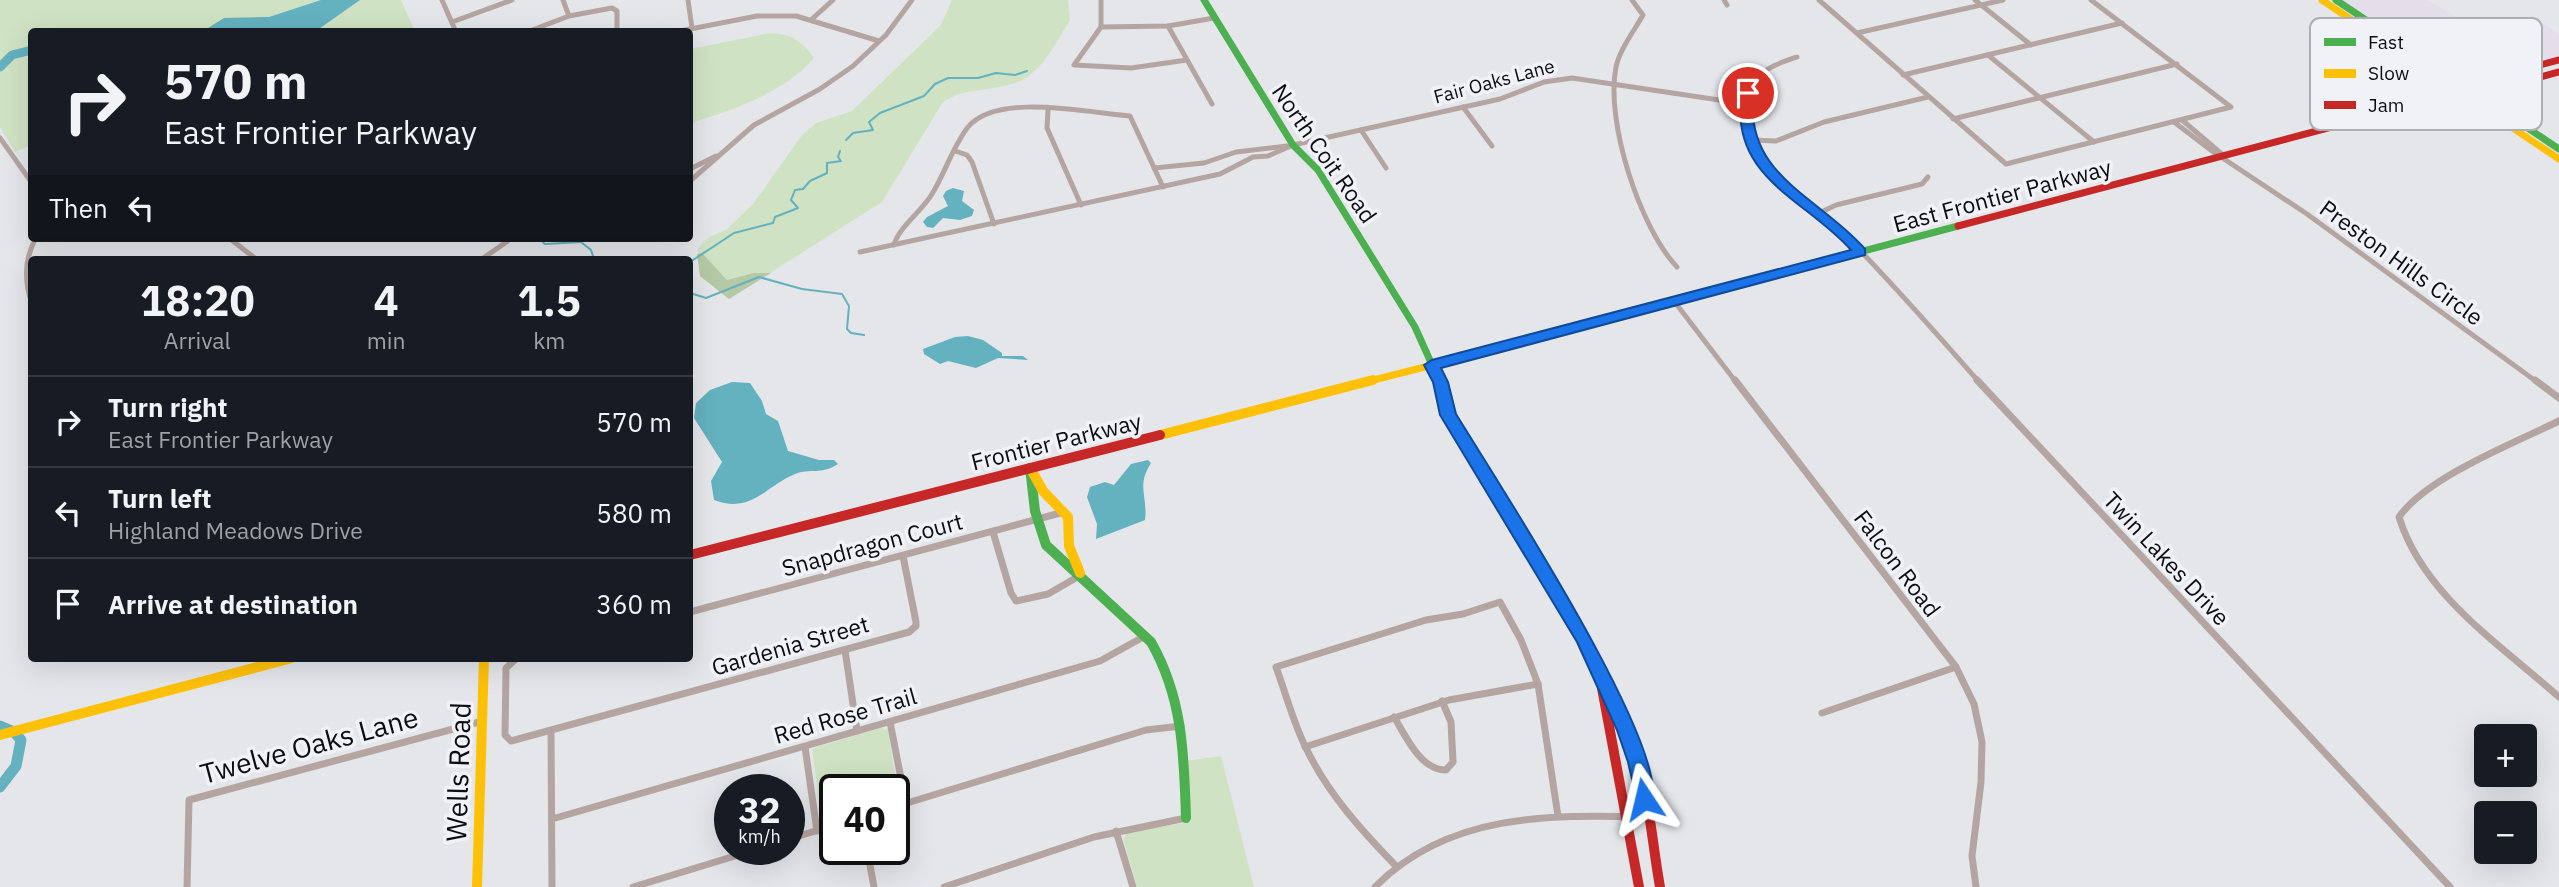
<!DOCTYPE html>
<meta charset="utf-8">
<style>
body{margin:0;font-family:"IBM Plex Sans",sans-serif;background:#242831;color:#f1f3f6;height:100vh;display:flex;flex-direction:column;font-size:26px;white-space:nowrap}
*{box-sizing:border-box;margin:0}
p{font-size:23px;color:#9ea1a6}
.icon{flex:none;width:38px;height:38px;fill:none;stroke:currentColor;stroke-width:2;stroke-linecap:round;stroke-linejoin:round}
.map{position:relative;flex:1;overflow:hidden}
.side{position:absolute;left:28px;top:256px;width:665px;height:406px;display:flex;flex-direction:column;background:#171b24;border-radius:7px;box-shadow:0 7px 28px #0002}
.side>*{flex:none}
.guide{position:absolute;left:28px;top:28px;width:665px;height:214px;border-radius:7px;box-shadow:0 7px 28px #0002;background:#171b24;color:#f1f3f6;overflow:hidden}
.buttons{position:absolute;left:2474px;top:724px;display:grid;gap:14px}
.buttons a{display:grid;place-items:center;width:63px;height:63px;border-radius:7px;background:#171b24;box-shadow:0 7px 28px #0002;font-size:35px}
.speed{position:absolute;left:714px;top:774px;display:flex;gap:14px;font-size:35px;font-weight:700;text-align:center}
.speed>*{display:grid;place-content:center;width:91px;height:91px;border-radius:50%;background:#171b24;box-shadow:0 7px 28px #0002;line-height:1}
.speed small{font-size:18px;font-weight:400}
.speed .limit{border:4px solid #111;border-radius:10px;background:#fff;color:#111}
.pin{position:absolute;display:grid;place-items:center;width:60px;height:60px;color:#fff;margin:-30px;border:4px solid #fff;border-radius:50%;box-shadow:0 2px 7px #0007}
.me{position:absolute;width:77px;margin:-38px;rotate:350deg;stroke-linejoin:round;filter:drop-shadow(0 0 5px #0008)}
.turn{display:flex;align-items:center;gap:24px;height:147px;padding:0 21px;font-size:32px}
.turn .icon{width:91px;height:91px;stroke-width:2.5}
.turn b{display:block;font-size:49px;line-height:60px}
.then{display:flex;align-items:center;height:66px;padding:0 21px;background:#0003;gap:14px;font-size:26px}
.eta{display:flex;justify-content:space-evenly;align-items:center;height:119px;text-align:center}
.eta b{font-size:42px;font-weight:700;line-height:49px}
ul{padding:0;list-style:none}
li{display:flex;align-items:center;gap:21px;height:91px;padding:0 21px;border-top:2px solid #363941}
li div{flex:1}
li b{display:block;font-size:26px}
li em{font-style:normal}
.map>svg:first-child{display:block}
.commercial{fill:#e4ddea}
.green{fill:#d0e2c4}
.forest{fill:#b5c9a6}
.water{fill:#64b1bf}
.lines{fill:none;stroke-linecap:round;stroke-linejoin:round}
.stream{stroke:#64b1bf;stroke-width:2}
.river-far1{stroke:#64b1bf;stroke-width:9}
.river{stroke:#64b1bf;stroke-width:11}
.street-far1{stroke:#b5a5a2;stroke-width:5}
.street{stroke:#b5a5a2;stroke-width:7}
.fast-far1{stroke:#4caf50;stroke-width:7}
.fast{stroke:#4caf50;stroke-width:10}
.slow-far1{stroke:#ffc107;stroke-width:7}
.slow{stroke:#ffc107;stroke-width:10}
.jam-far1{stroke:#c62828;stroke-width:7}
.jam{stroke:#c62828;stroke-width:10}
.route{fill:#1a73e8;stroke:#114b97;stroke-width:2}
.labels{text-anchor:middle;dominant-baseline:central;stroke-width:7;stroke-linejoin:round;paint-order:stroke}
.far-street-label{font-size:19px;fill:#0d0d0f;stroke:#f1f2f8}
.street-label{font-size:23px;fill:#0d0d0f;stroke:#f1f2f8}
.near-street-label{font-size:28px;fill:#0d0d0f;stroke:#f1f2f8}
.key{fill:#f1f2f8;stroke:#adadb2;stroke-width:2}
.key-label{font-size:19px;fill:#0d0d0f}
</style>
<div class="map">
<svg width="2559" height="887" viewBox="0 0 2559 887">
<rect width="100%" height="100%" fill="#e5e6ea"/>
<!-- commercial -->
<polygon class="commercial" points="2342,0 2428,0 2479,31 2532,17 2559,34 2559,56 2464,79"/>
<!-- green -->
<g class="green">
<polygon points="0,0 401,0 415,31 32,32 31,145 15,152 0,127"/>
<path d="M 952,0 L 1068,0 L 1070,20 C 1059,37 1047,62 1031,74 C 1007,94 969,84 943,102 L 882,202 L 729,299 L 700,276 L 698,248 L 709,237 L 726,230 L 753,204 L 802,135 L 816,123 L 852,111 L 941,25 Z"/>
<path d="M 770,33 C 791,34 802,41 814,58 C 785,92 732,111 690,123 L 690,49 Z"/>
<polygon points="881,728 888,730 899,799 894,803 894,789 835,789 835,821 822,822 812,750 817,747"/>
<polygon points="1221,756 1254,887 1137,887 1123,839 1129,831 1191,822 1186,761"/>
</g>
<!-- forest -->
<polygon class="forest" points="702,253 727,280 754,273 771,273 729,299 700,276 697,254"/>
<!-- water -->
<g class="water">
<polygon points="321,0 360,0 316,31 203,31 224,18 269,17"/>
<polygon points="953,188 964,191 962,201 974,210 972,216 960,220 943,218 933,228 927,227 923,222 927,217 948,206 943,196 946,191"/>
<polygon points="968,336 983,340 1002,353 1002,356 1023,356 1028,360 998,358 976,368 948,361 940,364 924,354 923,349 955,337"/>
<path d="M 732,382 L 750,383 L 762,401 L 766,414 L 778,421 L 788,451 L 819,460 L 834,460 L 838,464 C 822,475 809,468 795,474 C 764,487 752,514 714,500 L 711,481 L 722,462 L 694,418 L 696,403 L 710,390 Z"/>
<path d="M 1148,460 L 1151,463 C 1136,486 1148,496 1145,520 L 1096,539 L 1097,524 L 1087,497 L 1090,487 L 1105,482 L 1114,485 L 1131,464 Z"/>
</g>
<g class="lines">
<!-- stream -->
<g class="stream">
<polyline points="846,140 853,133 873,130 869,122 880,113 924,96 935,84 948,78 978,78 996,73 1015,75 1027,71"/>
<polyline points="538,238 545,244 581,242 591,250 594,259"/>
<polyline points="690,262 734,233 773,223 775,217 798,208 791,200 795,190 803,189 810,181 827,173 827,163 841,161 838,157 840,151"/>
<polyline points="690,293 706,298 759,277 802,289 842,294 849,306 847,329 851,333 864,335"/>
</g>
<!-- river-far1 -->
<polyline class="river-far1" points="0,67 12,55 32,50"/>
<!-- river -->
<polyline class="river" points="0,726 14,732 21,740 16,766 0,787"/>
<!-- street-far1 -->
<g class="street-far1">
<polyline points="442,0 456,32"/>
<polyline points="563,0 569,16"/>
<polyline points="688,0 692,28"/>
<polyline points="1101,0 1101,27 1074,65 1131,68 1187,60"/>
<path d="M 1632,0 L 1643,15 C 1634,31 1620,49 1616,67 C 1605,121 1640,228 1677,267"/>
<polyline points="1724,0 1727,5"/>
<polyline points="1819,0 2006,164 2231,107 2091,0"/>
<polyline points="1975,0 2031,45"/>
<polyline points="812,19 833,0"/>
<polyline points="452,22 512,0"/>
<polyline points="1168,26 1212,104"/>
<polyline points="1101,27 1168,26 1214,18"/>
<polyline points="527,32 569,16 612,8 617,11 617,32"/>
<polyline points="675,32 757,16 796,16 879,41"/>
<polyline points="1857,33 2003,0"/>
<polyline points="1988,55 2094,142"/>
<path d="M 1797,57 C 1782,62 1766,67 1756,80 C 1733,109 1753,154 1775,178 C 1796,202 1827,215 1849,239 C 1894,285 1937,334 1979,382"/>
<polyline points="1903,75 2122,23"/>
<polyline points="1463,107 1492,146"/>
<polyline points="1048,111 1047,128 1081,205"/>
<polyline points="1953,119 2177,64"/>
<polyline points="2182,120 2223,155"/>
<polyline points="2174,122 2212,151 2307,214 2537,382"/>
<polyline points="1361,130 1386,168"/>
<polyline points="0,138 32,183"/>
<polyline points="1752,140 1776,141 1824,122 1928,97"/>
<polyline points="955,151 967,155 972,162 994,224"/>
<polyline points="1154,168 1204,163 1236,152 1287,146"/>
<polyline points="690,169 716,156"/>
<polyline points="690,181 754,125 820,89 853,66 886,35 912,0"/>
<polyline points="1817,214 1836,205 1922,184 1928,177"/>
<polyline points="229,238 256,259"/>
<path d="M 894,245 C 898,228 922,211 932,194 C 945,173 953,146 968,127 C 997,92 1089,113 1130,116 L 1163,187"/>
<polyline points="860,252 1220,174 1253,157 1268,156 1293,145 1500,99 1544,82 1572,78 1746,104"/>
<polyline points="482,259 512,238"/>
<polyline points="1674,301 1736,382"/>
<path d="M 32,304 C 24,281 24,259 36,238"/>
</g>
<!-- street -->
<g class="street">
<polyline points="1735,380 1956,667 1974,704 1982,742 1981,782 1972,856 1976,887"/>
<polyline points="1977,380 2450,887"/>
<polyline points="2535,380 2559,398"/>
<path d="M 2559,421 C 2514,443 2427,477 2399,517 C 2423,595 2501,645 2559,697"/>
<polyline points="993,532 1011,593 1016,601 1048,594 1081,575"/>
<polyline points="690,612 1064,512"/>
<polyline points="845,650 857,731"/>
<polyline points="517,658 506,668 505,735 511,741 909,632 916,626 916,622 903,556"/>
<polyline points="1822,713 1956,667"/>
<path d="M 1394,717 C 1406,736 1420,770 1446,770 L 1453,762 L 1451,722 L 1442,701"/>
<polyline points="890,722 906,804"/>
<polyline points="551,732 552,887"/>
<polyline points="805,747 817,831"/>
<polyline points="1305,747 1449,700 1538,684"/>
<polyline points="894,807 1146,730 1181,726"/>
<polyline points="552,819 1100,661 1145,636"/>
<polyline points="1116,831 1133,887"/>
<polyline points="789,839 835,825"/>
<polyline points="867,849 874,887"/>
<path d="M 1397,867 C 1362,831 1328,794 1306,748 C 1293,722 1286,694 1276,667 L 1426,620 L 1463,614 L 1500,602 L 1521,640 L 1538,684 L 1558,816"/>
<polyline points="187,887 189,800 483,721"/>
<polyline points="633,887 758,849"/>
<polyline points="944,887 1094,837 1186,818"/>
<path d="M 1375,887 C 1449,812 1551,815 1648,817"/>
</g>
<!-- fast-far1 -->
<g class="fast-far1">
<polyline points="1204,0 1293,145 1318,170 1415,327 1437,376"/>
<polyline points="2336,0 2559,149"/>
<polyline points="1452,360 1958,226"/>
</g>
<!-- fast -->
<path class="fast" d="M 1030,468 L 1035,511 L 1046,545 L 1151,642 C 1183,698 1184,755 1186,818"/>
<!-- slow-far1 -->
<g class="slow-far1">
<polyline points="2322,0 2559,159"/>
<polyline points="1366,382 1452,360"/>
</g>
<!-- slow -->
<g class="slow">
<polyline points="1160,435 1373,380"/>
<polyline points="1033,473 1043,491 1068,517 1069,546 1080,573"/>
<polyline points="0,735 292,658"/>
<polyline points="477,887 484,658"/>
</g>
<!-- jam-far1 -->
<g class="jam-far1">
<polyline points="2461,89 2464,85 2559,60"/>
<polyline points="1958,226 2460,93 2477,94 2559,72"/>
<polyline points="1437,376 1439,382"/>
</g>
<!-- jam -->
<g class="jam">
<path d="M 1438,380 L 1448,415 C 1514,523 1599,640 1638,761 C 1649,798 1653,848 1660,887"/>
<polyline points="690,555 1160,435"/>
<polyline points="1602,688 1639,887"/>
</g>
</g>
<!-- route -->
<path class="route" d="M 1748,89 L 1754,93 C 1742,175 1821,198 1865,249 L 1865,255 L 1441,368 L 1448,382 L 1456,414 C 1491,472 1675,752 1651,805 L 1644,808 L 1638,805 L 1628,762 L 1617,730 L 1577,642 L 1440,415 L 1433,382 L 1424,365 L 1432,360 L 1851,250 C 1806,199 1728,178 1742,93 Z"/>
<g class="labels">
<!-- far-street labels -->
<g class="far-street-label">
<text transform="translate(1494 81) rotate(-15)">Fair Oaks Lane</text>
</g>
<!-- street labels -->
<g class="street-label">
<text transform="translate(1325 153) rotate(55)">North Coit Road</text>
<text transform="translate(2002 195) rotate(-15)">East Frontier Parkway</text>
<text transform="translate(2402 262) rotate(36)">Preston Hills Circle</text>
<text transform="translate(1056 441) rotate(-14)">Frontier Parkway</text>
<text transform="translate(872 544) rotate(-15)">Snapdragon Court</text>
<text transform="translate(2167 558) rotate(47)">Twin Lakes Drive</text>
<text transform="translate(1898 563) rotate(53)">Falcon Road</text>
<text transform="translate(790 645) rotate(-16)">Gardenia Street</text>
<text transform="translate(845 715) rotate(-16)">Red Rose Trail</text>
</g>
<!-- near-street labels -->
<g class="near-street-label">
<text transform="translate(309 745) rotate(-15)">Twelve Oaks Lane</text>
<text transform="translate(458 772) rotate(-88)">Wells Road</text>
</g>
</g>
<!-- legend -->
<rect x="2310" y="18" width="232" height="112" rx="10" class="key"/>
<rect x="2324" y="38" width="32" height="8" fill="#4caf50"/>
<rect x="2324" y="69" width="32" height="9" fill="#ffc107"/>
<rect x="2324" y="101" width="32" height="8" fill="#c62828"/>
<g class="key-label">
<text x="2368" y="49">Fast</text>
<text x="2368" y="80">Slow</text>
<text x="2368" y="112">Jam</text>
</g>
</svg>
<div class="buttons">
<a>+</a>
<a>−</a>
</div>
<div class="speed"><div>32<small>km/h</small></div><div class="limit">40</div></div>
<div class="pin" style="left:1748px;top:93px;background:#d93025"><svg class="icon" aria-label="arrive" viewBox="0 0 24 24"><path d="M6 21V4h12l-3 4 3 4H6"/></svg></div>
<svg class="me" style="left:1644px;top:799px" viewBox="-20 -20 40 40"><path d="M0-17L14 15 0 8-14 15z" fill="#1a73e8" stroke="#fff" stroke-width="4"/></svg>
<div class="guide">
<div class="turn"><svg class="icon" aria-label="right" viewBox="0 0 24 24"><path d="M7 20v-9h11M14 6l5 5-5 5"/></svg><div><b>570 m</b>East Frontier Parkway</div></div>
<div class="then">Then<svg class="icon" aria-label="left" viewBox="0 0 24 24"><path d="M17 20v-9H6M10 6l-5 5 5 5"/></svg></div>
</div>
<section class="side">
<div class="eta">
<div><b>18:20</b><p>Arrival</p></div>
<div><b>4</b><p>min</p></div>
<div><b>1.5</b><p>km</p></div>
</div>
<ul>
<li><svg class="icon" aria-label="right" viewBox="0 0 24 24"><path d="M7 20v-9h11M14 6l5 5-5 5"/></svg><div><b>Turn right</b><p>East Frontier Parkway</p></div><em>570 m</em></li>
<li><svg class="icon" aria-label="left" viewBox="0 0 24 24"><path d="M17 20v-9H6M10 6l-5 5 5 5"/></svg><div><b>Turn left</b><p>Highland Meadows Drive</p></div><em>580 m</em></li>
<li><svg class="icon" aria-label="arrive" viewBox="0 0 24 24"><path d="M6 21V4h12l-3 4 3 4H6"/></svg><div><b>Arrive at destination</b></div><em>360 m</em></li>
</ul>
</section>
</div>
